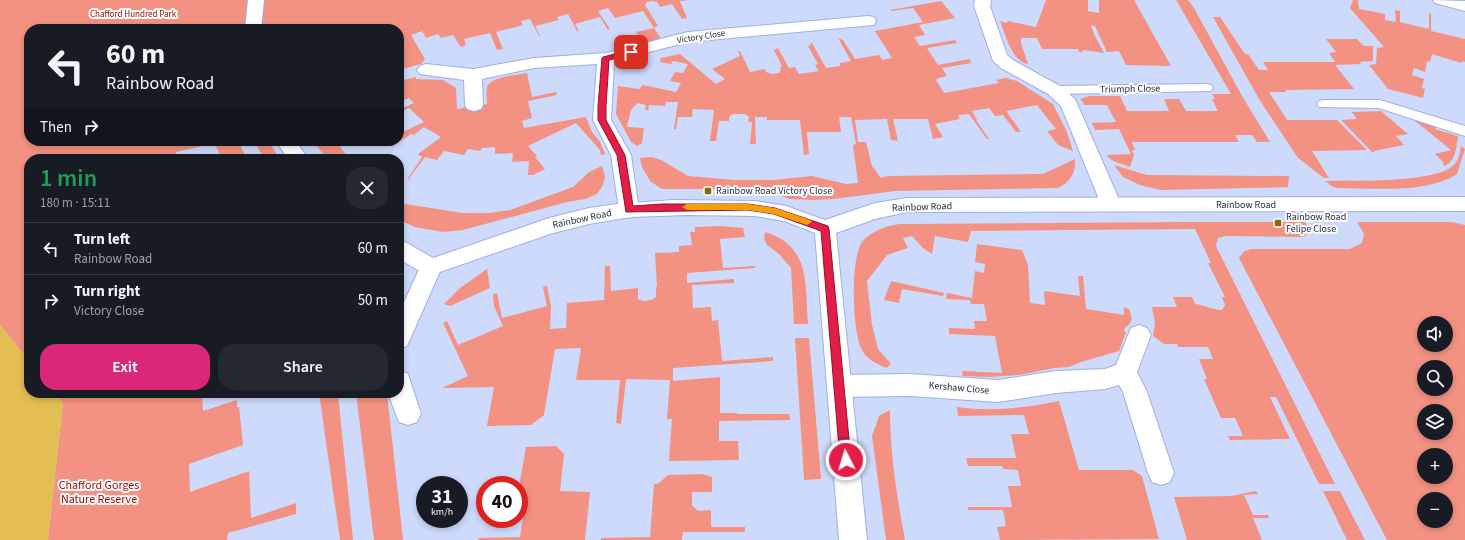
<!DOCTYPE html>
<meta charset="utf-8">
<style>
body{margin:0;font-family:"Source Sans 3",sans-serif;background:#242831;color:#f1f3f6;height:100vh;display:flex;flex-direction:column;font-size:15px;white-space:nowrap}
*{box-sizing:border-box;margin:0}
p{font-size:13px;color:#9ea1a6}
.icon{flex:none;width:22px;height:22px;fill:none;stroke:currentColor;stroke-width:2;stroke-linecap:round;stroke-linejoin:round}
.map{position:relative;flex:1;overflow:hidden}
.sheet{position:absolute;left:24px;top:154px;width:380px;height:244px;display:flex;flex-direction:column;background:#171b24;border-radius:16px;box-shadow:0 2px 6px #0003}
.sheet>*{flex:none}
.top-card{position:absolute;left:24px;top:24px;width:380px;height:122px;border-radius:16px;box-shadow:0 2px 6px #0003;background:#171b24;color:#f1f3f6;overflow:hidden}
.tools{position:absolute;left:1417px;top:316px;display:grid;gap:8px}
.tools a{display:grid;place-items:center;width:36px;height:36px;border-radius:50%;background:#171b24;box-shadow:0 2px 6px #0003;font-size:20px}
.speed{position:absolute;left:416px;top:476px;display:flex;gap:8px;font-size:20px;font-weight:700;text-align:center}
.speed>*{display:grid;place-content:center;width:52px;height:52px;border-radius:50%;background:#171b24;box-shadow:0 2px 6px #0003;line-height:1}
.speed small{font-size:10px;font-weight:400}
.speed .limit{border:6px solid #d22;background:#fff;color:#111}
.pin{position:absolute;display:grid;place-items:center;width:34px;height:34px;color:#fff;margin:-17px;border-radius:8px;box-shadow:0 2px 6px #0006}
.me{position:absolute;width:44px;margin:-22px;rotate:355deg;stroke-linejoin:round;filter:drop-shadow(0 0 3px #0008)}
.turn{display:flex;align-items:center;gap:14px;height:84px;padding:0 16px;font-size:18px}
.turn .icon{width:52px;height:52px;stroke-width:2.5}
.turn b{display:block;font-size:28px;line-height:34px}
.then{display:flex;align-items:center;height:38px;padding:0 16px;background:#0003;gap:8px;font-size:15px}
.round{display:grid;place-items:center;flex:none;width:42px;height:42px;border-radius:16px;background:#242831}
.head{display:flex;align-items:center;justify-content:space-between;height:68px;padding:0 16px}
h1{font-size:24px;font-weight:600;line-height:30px;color:#1e9e55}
.cta{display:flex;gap:8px;margin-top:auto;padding:8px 16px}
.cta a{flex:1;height:46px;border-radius:16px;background:#db2777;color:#fff;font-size:16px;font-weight:600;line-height:46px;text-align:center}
.cta a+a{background:#242831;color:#f1f3f6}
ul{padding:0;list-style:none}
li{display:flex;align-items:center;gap:12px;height:52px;padding:0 16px;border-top:1px solid #363941}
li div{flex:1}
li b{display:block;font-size:15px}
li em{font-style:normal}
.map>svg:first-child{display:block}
.green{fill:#f39282;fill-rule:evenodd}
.water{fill:#e3be52}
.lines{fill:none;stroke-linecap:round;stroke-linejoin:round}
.service-casing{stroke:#9dafe5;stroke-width:2}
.minor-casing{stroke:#9dafe5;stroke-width:2}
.tertiary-casing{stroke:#9dafe5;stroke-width:2}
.service{fill:#fff;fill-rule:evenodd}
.minor{fill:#fff;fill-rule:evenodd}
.tertiary{fill:#fff;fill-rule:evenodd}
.route{fill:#e11d48;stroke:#92132f}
.slow{fill:#f59e0b}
.poi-dot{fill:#876b09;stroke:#fbfcfb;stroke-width:1.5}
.labels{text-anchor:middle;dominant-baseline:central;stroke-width:4;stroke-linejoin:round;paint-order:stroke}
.far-park-label{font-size:9px;fill:#8e0c03;stroke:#fbfcfb}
.far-street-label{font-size:9px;fill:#282f44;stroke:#fbfcfb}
.street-label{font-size:10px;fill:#282f44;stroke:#fbfcfb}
.poi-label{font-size:10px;fill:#282f44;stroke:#fbfcfb;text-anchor:start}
.near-park-label{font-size:12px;fill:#8e0c03;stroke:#fbfcfb}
</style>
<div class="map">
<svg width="1465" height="540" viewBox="0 0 1465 540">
<rect width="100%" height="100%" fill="#cedafb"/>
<!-- green -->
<g class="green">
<polygon points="0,0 689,0 680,1 687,18 682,19 672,4 660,7 657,2 652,1 647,2 645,5 658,26 654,28 661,39 648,42 646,39 642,41 636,32 654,28 643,11 615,18 608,8 598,11 610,29 608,30 600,17 575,24 579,31 577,31 568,14 557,17 559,20 535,26 540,36 539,36 530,19 521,21 523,25 496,32 503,49 497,50 490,33 464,39 466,45 461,47 453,35 441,38 438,34 426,38 422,31 411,35 425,59 421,64 399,70 399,29 29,29 29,141 238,141 247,159 222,159 214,142 203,146 176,152 175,155 152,159 29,159 29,361 0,325"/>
<path d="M 1046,0 L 1088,0 L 1088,11 L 1099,13 L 1099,0 L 1134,0 L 1171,66 L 1126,65 L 1119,51 L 1107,52 L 1095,26 L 1091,25 L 1094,34 L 1104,53 L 1084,50 L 1080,53 L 1078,49 L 1042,49 L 1037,38 L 1021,38 L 1021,43 L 1028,64 C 1012,62 1005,34 1000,21 L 1006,23 L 1008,21 L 1036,27 Z"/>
<path d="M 1176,0 L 1188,0 L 1194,8 L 1242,96 L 1270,142 L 1257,142 L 1252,135 L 1235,135 L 1239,142 L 1132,142 L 1135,150 L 1132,150 L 1134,155 L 1130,167 C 1123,164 1110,162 1107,155 L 1131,154 L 1119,129 L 1095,130 L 1092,123 L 1116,122 L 1107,105 L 1085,105 L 1080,99 L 1089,96 L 1120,96 L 1127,111 L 1169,111 L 1164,99 L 1179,99 L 1186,111 L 1218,111 L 1212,99 L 1215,99 L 1212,94 L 1231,94 Z"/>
<polygon points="1353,0 1358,0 1359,9 1385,14 1385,20 1396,22 1395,10 1400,11 1400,22 1429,29 1429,13 1431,14 1431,31 1465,39 1465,62 1462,61 1461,63 1432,54 1430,62 1427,61 1425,72 1414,68 1412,75 1424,79 1422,88 1425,89 1423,98 1388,89 1369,65 1376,64 1377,48 1384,47 1350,8"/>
<path d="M 941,1 L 955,18 L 919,25 L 925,35 L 914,37 L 920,46 L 955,40 L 957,43 L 927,48 L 938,65 L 970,59 L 971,63 L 942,68 L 947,76 L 938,78 L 936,80 L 944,93 L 999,83 L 996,80 L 1006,78 L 1017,81 L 1053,104 L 1067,132 L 1073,151 L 1058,145 L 1047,131 L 1056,129 L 1037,105 L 1006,111 L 1021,132 L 1016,132 L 1003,115 L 995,116 L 989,108 L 972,111 L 977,120 L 976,120 L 989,139 L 987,139 L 969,114 L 958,115 L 960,119 L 935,124 L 943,137 L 933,139 L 928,119 L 893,119 L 898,141 L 891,140 L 887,119 L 855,120 L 858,142 L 866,142 L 872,166 L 881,178 L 888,176 L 1043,174 L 1075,159 C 1076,173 1070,182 1058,188 L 895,191 L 834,199 L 813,200 L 790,199 L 775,194 L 727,189 L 662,189 L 650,181 L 642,167 L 640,158 L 651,157 L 661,160 L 688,176 L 735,180 L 773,180 L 812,176 L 846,184 L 858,183 L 853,145 L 856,144 L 851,117 L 839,117 L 841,132 L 807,132 L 809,154 L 804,155 L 800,120 L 767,120 L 767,117 L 755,117 L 756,144 L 750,144 L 752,122 L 748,122 L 749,117 L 745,114 L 733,114 L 729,117 L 729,121 L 719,121 L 716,141 L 710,141 L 714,110 L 693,109 L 692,117 L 678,117 L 676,129 L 674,129 L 678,102 L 666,102 L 665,106 L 649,105 L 648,110 L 645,110 L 646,105 L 637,103 L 631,110 L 627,127 L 644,128 L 642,143 L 637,146 L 631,142 L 616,114 L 618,86 L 639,89 L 643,85 L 676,92 L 681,83 L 670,81 L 675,72 L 683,73 L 688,64 L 673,61 L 671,64 L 660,62 L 661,58 L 680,54 L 716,84 L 725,79 L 712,69 L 740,56 L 738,51 L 740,51 L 750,72 L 765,69 L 766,72 L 772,74 L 779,73 L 781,70 L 780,67 L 782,66 L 774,50 L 778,48 L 789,68 L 795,67 L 799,74 L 819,71 L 815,65 L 818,64 L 808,46 L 811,45 L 810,44 L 812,43 L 826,68 L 840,66 L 840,63 L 851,61 L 838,38 L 843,40 L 855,59 L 879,55 L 882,60 L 892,58 L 875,31 L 923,22 L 913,8 L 891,11 L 890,10 Z"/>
<polygon points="1213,17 1220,17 1245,54 1248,54 1259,70 1268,70 1263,62 1335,62 1329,53 1336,52 1326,39 1357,39 1364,46 1373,46 1373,61 1360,62 1361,64 1335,65 1354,89 1285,90 1286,92 1269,92 1287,120 1337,120 1367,150 1312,151 1329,178 1324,178 1298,158 1259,99"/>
<path d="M 527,73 L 532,97 L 556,92 L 557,95 L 528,101 L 532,118 L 522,121 L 524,128 L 586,117 L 592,132 L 600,142 L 605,154 L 601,155 L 600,150 L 576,123 L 528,146 L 537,156 L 535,157 L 545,169 L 533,175 L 528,175 L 529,161 L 512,162 L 513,153 L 495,154 L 495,147 L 482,148 L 480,151 L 468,149 L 464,155 L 444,151 L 437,160 L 425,157 L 408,180 L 407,180 L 422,157 L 418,154 L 441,137 L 424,127 L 414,135 L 411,134 L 392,147 L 386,142 L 399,141 L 399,134 L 424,122 L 409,108 L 399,113 L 399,110 L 414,103 L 409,98 L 402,101 L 399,98 L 399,81 L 416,77 L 416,79 L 443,80 L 456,88 L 457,109 L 487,104 C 487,99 486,93 487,88 C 488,77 517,75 527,73 Z"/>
<polygon points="1381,111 1408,134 1396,136 1404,145 1374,151 1373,153 1341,120 1357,119 1352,112"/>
<path d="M 1414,120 L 1436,126 L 1435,129 L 1458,136 C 1456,148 1456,160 1445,166 L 1442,164 L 1444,163 L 1435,154 L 1451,150 Z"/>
<polygon points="254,141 269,141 279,159 264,159"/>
<polygon points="313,141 336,141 349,159 327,159"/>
<path d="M 1461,146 L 1465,149 L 1457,174 C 1426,194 1374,188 1338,188 L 1333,187 L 1325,181 C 1352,180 1437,184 1455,164 C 1459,159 1460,152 1461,146 Z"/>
<polygon points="1114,165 1147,175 1289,176 1288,187 1161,190 1140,185 1123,177"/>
<polygon points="602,166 605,176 603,185 597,194 585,199 567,202 463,230 443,232 415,227 399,220 399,203 463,213 489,213 510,210 573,187 589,172"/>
<path d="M 1191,222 L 1305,222 L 1310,231 L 1308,234 L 1302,237 L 1225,236 L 1218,238 L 1216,246 L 1335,484 L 1319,484 L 1276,397 L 1270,397 L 1290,439 L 1230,440 L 1228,436 L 1243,436 L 1235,418 L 1221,418 L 1204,379 L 1207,379 L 1199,359 L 1213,359 L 1208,347 L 1178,347 L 1177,344 L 1164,344 L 1153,336 L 1155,323 L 1152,307 L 1177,307 L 1173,297 L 1192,297 L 1195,304 C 1205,305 1212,310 1222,310 L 1225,305 L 1222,297 L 1225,297 L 1208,263 L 1211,263 L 1195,229 L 971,231 L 968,242 L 935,236 L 932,254 L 923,248 L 912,236 L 903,238 L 908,248 L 887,255 L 867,281 L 872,325 L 878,349 L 891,364 L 886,368 C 876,363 867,360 862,350 C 852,331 850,260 862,242 C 871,231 889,224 903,224 Z"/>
<path d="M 1357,222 L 1452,222 L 1465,225 L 1465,540 L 1387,540 L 1239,258 L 1244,251 L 1252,249 L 1350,249 L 1362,243 L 1364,234 ZM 1424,323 L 1446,323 L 1446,345 L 1424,345 ZM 1424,367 L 1446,367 L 1446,389 L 1424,389 ZM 1424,411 L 1446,411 L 1446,433 L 1424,433 ZM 1424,455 L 1446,455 L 1446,477 L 1424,477 ZM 1424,499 L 1446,499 L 1446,521 L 1424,521 Z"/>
<path d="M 721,226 L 743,228 L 745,237 L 720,239 L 723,268 L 755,266 L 755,268 L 687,273 L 687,283 L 734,279 L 734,283 L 692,285 L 693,308 L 711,307 L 712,321 L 718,320 L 722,361 L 773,357 L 773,361 L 673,368 L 673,381 L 720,377 L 720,413 L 737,413 L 737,414 L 789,414 L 790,420 L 719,421 L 719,441 L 738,441 L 739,460 L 669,461 L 672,419 L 667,419 L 670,380 L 626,379 L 621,424 L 616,423 L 620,380 L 576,380 L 581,348 L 555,349 L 544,415 L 531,425 L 487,426 L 494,387 L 442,388 L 468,376 L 443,323 L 447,321 L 458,345 L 503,326 L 494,306 L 493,294 L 497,293 L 502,318 L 547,306 L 543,287 L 547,286 L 551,306 L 550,329 L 566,328 L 567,303 L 604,300 L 605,266 L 610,266 L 611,291 L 638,288 L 638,299 C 643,302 652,301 656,297 L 656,287 L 657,287 L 655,253 L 679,252 L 679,246 L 692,245 L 690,232 L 695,232 L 695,227 Z"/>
<path d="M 765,232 C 811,246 805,284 808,324 L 794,324 L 791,268 L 779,254 L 767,245 L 764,239 Z"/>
<polygon points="977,244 1022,250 1028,265 1030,303 1045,305 1044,291 1080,296 1078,276 1083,276 1086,309 1124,315 1124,307 1129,309 1132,320 1128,326 1126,326 1124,331 1126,332 1119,351 1081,362 1069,367 1055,368 1019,375 991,377 963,376 962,371 1002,373 995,336 949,334 949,328 975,329 974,321 987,321 984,304 971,304 970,300 946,299 947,293 972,298 975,271 984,273 985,264 975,262"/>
<polygon points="487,269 490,288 450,306 444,304 460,288"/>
<polygon points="891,281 944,293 943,296 902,289 899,303 884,300"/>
<polygon points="795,338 809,338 821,479 804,480"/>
<polygon points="55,393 202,393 203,411 237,400 237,407 239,407 243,445 189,464 190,492 249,471 251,518 296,503 296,514 228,533 227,540 48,540 63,403"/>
<polygon points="319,393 337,393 338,394 353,540 340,540"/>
<polygon points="356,393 387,393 403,540 374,540"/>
<path d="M 1059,401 L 1079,470 L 1133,470 L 1142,476 L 1159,539 L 1000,540 L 997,527 L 1006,526 L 1003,510 L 968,510 L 968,507 L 1012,507 L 1008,486 L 1021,486 L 1018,470 L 1003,469 L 1002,466 L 968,466 L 966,458 L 1016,458 L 1011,434 L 1029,434 L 1024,415 L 958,416 L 957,407 C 991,412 1025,408 1059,401 Z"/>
<path d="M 890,410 C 890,454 897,497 905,540 L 886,540 L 872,436 L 879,416 Z"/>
<polygon points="556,446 564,454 560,491 590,492 585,540 478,540 479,538 520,537 527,492 519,491 519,487 526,447"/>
<polygon points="702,474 712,477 712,492 692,492 692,505 698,511 711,510 711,527 745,527 745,532 683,532 682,540 601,540 601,538 650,537 654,484 658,484 668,475"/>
<polygon points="1256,491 1258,494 1244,495 1253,515 1268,515 1269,518 1253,518 1262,540 1187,540 1174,497 1231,496"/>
<polygon points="1323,491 1340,491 1365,540 1347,540"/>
</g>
<!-- water -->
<polygon class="water" points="0,325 29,361 29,393 55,393 63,403 48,540 0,540"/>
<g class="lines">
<defs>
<g id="service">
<polygon points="1206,84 1211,85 1213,88 1211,91 1054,94 1049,93 1047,90 1049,87 1054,86"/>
<polygon points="1324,100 1380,100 1465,126 1465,136 1379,108 1319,107 1317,104 1319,101"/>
</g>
<g id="minor">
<polygon points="975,0 991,0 990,6 1007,55 1013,60 1060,86 1075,99 1121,204 1118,209 1111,211 1104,209 1101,204 1061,106 1048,94 1001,68 993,61 974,6"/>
<polygon points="1433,0 1465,1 1465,11 1435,3"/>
<polygon points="868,16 874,17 876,21 874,25 688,42 614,61 611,120 631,155 639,210 636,215 629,218 622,215 619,210 611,155 593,120 597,64 534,68 482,79 483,105 481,109 474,111 467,109 465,105 464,80 420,74 417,70 420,66 426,64 473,69 534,58 606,53 688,32"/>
<polygon points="431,259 439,261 442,267 407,346 399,349 399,313 423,261"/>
<polygon points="1139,325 1147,328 1151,335 1137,372 1147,392 1174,473 1170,482 1161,485 1152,482 1148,473 1123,392 1119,385 1105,389 1056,393 998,402 910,396 839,397 830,394 827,386 830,378 839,375 910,374 998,380 1056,371 1105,369 1116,365 1131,328"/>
<polygon points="399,370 408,374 421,414 417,422 408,425 399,422 388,393 399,393"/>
</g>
<g id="tertiary">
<polygon points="248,0 264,0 261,29 245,29"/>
<polygon points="276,141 296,141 308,159 288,159"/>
<polygon points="1465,197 1465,211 907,212 875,219 836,233 867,540 839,540 815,233 784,221 755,216 687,215 631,217 589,224 550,234 431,275 423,273 399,259 399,241 407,243 433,258 549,218 589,208 617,204 673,200 755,201 786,206 825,220 875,203 907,198"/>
</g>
</defs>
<!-- service casing -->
<use href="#service" class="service-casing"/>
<!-- minor casing -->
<use href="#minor" class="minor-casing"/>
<!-- tertiary casing -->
<use href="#tertiary" class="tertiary-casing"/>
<!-- service -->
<use href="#service" class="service"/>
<!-- minor -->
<use href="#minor" class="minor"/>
<!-- tertiary -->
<use href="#tertiary" class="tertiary"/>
</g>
<!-- route -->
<polygon class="route" points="631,50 633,51 633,54 609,60 606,106 606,120 625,155 633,206 662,204 748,204 775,208 828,226 829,229 851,460 850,464 846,465 842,464 840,460 821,231 774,214 748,210 626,212 617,155 598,120 598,106 602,58 603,57"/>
<!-- slow -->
<polygon class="slow" points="687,204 748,204 775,208 810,220 812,222 807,225 774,214 748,210 687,210 682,207"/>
<!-- markers -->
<g class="poi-dot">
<rect x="704" y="187" width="8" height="8" rx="2"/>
<rect x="1274" y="219" width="8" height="8" rx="2"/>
</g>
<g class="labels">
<!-- far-park labels -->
<g class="far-park-label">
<text x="133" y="14">Chafford Hundred Park</text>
</g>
<!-- far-street labels -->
<g class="far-street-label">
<text transform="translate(701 37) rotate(-9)">Victory Close</text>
</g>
<!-- street labels -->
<g class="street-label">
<text transform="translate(1130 89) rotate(-1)">Triumph Close</text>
<text x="1246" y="205">Rainbow Road</text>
<text transform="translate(922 207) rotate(-2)">Rainbow Road</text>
<text transform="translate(582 219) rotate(-12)">Rainbow Road</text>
<text transform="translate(959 388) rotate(5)">Kershaw Close</text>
</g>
<!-- poi labels -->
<g class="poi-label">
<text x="716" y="191">Rainbow Road Victory Close</text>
<text x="1286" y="217">Rainbow Road<tspan x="1286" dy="12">Felipe Close</tspan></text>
</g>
<!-- near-park labels -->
<g class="near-park-label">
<text x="99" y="485">Chafford Gorges<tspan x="99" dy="14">Nature Reserve</tspan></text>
</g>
</g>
</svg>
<div class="tools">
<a><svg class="icon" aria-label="sound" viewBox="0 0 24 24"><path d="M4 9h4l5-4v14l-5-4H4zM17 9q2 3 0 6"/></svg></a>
<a><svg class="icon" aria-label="search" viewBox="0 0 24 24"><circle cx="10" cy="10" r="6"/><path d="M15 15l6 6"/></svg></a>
<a><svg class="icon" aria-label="layers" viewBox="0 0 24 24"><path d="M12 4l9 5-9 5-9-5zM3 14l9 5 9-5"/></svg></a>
<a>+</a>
<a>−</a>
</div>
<div class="speed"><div>31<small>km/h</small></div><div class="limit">40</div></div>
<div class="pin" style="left:631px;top:52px;background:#d93025"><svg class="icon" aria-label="arrive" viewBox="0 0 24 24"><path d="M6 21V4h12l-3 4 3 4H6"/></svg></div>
<svg class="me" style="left:846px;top:460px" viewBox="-20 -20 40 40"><circle r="17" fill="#e11d48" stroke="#fff" stroke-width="3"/><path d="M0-11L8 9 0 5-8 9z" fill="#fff"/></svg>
<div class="top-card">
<div class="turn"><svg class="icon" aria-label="left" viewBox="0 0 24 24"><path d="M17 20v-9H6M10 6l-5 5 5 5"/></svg><div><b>60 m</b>Rainbow Road</div></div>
<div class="then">Then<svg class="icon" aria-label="right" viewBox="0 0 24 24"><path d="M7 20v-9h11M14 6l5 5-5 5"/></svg></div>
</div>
<section class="sheet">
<div class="head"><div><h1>1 min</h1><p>180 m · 15:11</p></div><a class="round"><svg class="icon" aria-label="close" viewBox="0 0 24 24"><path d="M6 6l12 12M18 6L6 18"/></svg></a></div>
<ul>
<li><svg class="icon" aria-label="left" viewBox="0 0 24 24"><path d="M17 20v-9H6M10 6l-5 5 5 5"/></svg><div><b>Turn left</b><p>Rainbow Road</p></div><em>60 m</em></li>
<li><svg class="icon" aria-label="right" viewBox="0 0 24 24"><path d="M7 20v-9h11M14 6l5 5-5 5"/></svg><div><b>Turn right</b><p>Victory Close</p></div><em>50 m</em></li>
</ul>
<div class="cta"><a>Exit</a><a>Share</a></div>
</section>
</div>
